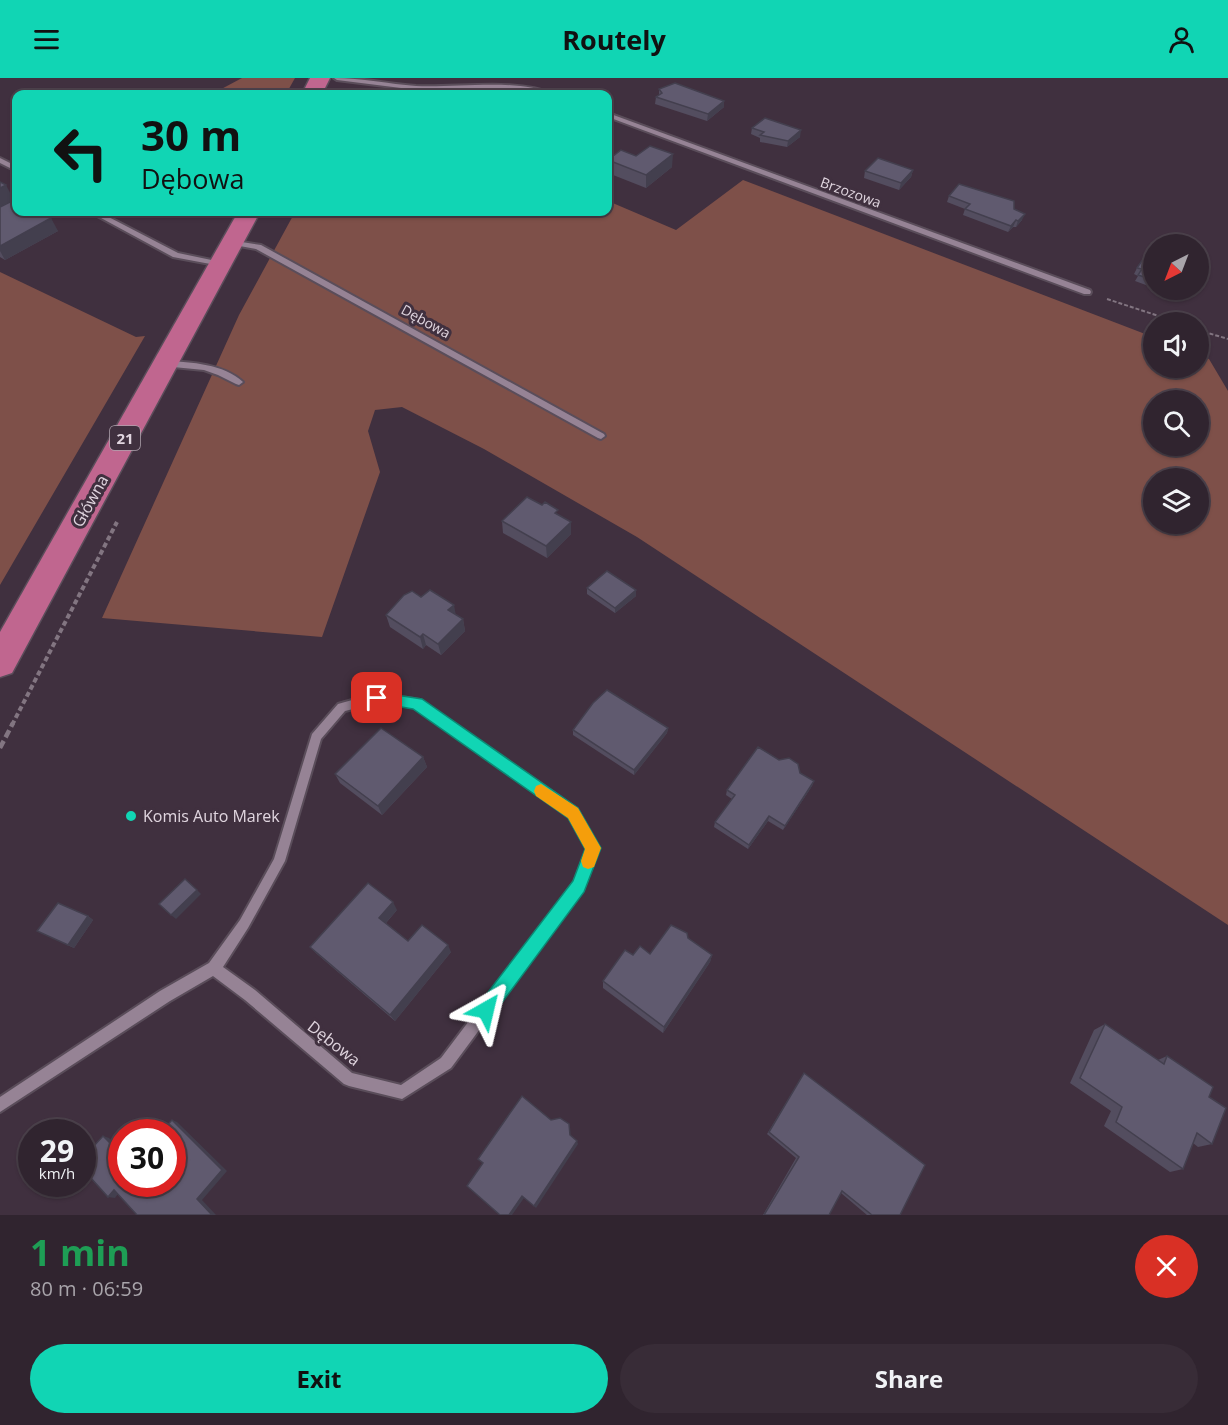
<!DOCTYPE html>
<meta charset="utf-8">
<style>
body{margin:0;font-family:"Open Sans",sans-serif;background:#382c37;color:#f1f3f6;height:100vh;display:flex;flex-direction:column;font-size:22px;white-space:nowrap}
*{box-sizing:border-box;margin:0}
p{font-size:20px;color:#a8a4aa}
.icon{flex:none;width:33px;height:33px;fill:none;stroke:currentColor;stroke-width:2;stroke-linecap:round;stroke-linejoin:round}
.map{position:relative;height:1137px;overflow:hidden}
.sheet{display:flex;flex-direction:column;background:#30242f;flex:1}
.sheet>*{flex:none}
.top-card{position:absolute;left:12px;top:12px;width:600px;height:126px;border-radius:12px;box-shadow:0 2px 4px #0004,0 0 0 2px #4b414b;background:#11d5b4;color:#111;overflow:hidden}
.needle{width:39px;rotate:222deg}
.tools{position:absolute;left:1143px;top:156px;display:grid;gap:12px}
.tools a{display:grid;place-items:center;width:66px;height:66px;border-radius:50%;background:#30242f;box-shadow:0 2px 4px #0004,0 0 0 2px #4b414b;font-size:30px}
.speed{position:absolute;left:18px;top:1041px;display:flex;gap:12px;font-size:30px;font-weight:700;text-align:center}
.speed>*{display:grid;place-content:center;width:78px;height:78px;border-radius:50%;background:#30242f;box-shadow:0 2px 4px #0004,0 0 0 2px #4b414b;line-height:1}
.speed small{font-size:15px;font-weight:400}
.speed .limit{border:9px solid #d22;background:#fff;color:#111}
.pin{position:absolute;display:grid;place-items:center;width:51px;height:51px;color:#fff;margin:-26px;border-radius:12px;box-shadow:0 3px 9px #0006}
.me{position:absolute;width:66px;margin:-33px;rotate:37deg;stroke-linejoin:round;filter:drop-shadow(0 0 4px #0008)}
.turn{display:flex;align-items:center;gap:21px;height:126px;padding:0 30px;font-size:27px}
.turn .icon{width:78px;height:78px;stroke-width:2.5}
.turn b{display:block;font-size:42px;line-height:51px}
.round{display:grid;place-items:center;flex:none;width:63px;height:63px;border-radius:32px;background:#382c37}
.summary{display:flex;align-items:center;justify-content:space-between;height:102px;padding:0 30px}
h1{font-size:36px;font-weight:700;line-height:45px;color:#1e9e55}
.primary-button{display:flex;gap:12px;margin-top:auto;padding:12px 30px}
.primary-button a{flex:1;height:69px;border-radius:36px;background:#11d5b4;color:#111;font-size:24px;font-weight:700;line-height:69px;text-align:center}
.primary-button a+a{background:#382c37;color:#f1f3f6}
header{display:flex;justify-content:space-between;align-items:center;height:78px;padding:0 30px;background:#11d5b4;color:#111;font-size:27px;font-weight:700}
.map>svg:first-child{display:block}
.green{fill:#7e5049;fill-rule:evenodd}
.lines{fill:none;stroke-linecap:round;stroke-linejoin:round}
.minor-casing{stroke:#5a4d5a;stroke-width:4}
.major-casing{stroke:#5a4d5a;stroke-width:3}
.path-far2{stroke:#827581;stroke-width:2;stroke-dasharray:4 2;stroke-linecap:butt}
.path-far1{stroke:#827581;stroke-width:4;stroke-dasharray:5 3;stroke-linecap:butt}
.path{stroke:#827581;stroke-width:4.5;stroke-dasharray:8 4;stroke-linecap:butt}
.minor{fill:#968395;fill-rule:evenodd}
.major{fill:#c0668f;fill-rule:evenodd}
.wall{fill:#534d5f}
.shaded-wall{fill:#433f4e}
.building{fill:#605a6f;stroke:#433f4e;stroke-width:1.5}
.route{fill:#11d5b4;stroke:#0b8a75;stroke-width:1.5}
.slow{fill:#f59e0b}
.poi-dot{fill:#11d5b4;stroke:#40303f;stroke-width:2}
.labels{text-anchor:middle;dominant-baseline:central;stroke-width:6;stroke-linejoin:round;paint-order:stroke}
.far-street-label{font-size:14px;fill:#e0d5df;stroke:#40303f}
.shield{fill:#40303f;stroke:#b0a4af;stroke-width:1.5}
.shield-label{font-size:15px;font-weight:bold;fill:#e0d5df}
.street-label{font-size:16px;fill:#e0d5df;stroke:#40303f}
.poi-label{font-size:16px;fill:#e0d5df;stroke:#40303f;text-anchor:start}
</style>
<header><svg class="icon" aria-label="menu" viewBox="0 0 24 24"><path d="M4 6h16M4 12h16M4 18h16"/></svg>Routely<svg class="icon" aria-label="person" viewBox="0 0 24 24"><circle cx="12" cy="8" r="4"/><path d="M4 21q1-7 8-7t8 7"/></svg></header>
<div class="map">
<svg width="1228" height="1137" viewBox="0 0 1228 1137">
<rect width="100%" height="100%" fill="#40303f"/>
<!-- green -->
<g class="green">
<polygon points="242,0 295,0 286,16 212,16"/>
<path d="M 743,102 L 1153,259 L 1154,290 L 1198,290 L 1199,277 L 1209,281 L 1228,313 L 1228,847 L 637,459 L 484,371 L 402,329 L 375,332 L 368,353 L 380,394 L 322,559 L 102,540 L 239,237 L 295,134 L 608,134 L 608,123 L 676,152 ZM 1154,322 L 1198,322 L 1198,368 L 1154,368 ZM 1154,400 L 1198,400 L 1198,446 L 1154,446 Z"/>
<polygon points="0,194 136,259 145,258 0,507"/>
</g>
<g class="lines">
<defs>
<g id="minor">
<path d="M 334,0 C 362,0 389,6 416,8 C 457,10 518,0 553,16 L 544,16 L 518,10 L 417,12 L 337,2 Z"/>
<polygon points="608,35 1090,212 1091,214 1090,216 1084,216 608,39"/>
<polygon points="0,80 16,88 16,93 0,85"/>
<polygon points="90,134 99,134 178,175 221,184 225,186 221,188 173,179"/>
<polygon points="229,162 261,167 604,356 605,358 601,361 598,360 256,171 229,166"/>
<path d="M 166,283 C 191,284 224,286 243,304 L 239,307 L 236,306 L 218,297 L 204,292 L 163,288 L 163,284 Z"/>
<path d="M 377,615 L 420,622 L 577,731 L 599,770 L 583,812 L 451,990 L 402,1021 L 349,1008 L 344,1006 L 245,922 L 213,898 L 170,923 L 0,1034 L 0,1019 L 160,913 L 209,885 L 240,842 L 274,781 L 312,656 L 338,626 ZM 377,625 L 414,629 L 569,739 L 587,771 L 574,804 L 441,980 L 401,1007 L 352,995 L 255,912 L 223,889 L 248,850 L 285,783 L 321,661 L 345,633 Z"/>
</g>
<g id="major">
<polygon points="310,0 330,0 322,16 302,16"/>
<polygon points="238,134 260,134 12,595 0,599 0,554"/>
</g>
</defs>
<!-- minor casing -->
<use href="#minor" class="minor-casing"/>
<!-- major casing -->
<use href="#major" class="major-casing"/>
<!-- path-far2 -->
<g class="path-far2">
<polyline points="1107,221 1177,244"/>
<polyline points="1198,252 1228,261"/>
</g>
<!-- path-far1 -->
<polyline class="path-far1" points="12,647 117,444"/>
<!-- path -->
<polyline class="path" points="0,670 13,645"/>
<!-- minor -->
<use href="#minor" class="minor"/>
<!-- major -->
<use href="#major" class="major"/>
</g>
<!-- wall -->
<g class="wall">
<polygon points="659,11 724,29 707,43 655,26 656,19 659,17"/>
<polygon points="752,50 800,59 787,69 760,64 760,60 751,56"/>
<polygon points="636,78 672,89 646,110 608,95 608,82"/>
<polygon points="913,92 911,99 899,112 864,100 865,93"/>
<polygon points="0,104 14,122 58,153 5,182 0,179"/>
<polygon points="949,118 1014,131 1022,142 1016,149 1013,149 1008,154 963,137 965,131 947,124"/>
<polygon points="1154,166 1154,210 1135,203 1138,198 1134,196 1137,190"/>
<polygon points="1157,212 1183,212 1178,219"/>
<polygon points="559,437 571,444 571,456 547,480 503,455 502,443"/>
<polygon points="587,510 636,512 636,518 615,535 587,516"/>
<polygon points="421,519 463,541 465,553 441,577 426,567 423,571 390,549 386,537"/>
<polygon points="668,650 667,655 634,697 573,657 573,652"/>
<polygon points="423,679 427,689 382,737 340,705 335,696"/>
<polygon points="800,695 814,703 812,708 783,752 768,743 748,771 714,749 715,744 732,721 726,717 727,712"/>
<polygon points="397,832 386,845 408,863 451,874 395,943 317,876 310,869"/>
<polygon points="88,838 93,842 74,870 37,853"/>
<polygon points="688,860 712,877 710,884 663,955 603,910 603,903 633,877 650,876"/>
<polygon points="1105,946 1158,982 1167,978 1209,1019 1212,1066 1198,1069 1193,1065 1183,1091 1170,1094 1104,1048 1111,1033 1070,1005 1094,952"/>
<polygon points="804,995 900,1137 867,1137 841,1115 829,1137 763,1137 796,1080 767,1056"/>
</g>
<!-- shaded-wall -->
<g class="shaded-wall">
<polygon points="724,23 724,29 707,43 708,36"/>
<polygon points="801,52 800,59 787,69 788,63"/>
<polygon points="673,76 672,89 646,110 646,97"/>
<polygon points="913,92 911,99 899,112 901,105"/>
<polygon points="6,107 16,126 0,146 0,110"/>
<polygon points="1025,136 1022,142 1016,149 1018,143"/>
<polygon points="51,140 58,153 5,182 0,173 0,168"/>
<polygon points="1016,142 1013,149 1008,154 1011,148"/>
<polygon points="571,444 571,456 547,480 546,468"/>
<polygon points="636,512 636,518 615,535 615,530"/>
<polygon points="454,527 456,538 448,532"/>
<polygon points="463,541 465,553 441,577 438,566"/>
<polygon points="423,556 426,567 423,571 420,559"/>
<polygon points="668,650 667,655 634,697 634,692"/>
<polygon points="423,679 427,689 382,737 378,728"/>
<polygon points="814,703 812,708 783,752 785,748"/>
<polygon points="769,738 768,743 748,771 749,767"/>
<polygon points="197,812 201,816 176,841 171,837"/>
<polygon points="393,824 397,832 384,847 379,840"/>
<polygon points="88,838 93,842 74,870 68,867"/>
<polygon points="448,867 451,874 395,943 390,937"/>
<polygon points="712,877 710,884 663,955 664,949"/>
<polygon points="172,1042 177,1044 227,1093 202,1122 216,1137 212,1137 197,1121"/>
<polygon points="103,1058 109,1060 122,1072 122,1077"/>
<polygon points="577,1063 578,1066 536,1130 534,1128"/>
<polygon points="114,1112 120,1113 115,1120 108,1119"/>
<polygon points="522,1118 524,1120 512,1137 509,1137"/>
</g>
<!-- building -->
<g class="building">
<polygon points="675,5 724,23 708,36 656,19 662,15 659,11"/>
<polygon points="765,40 801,52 788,63 760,57 764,54 752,50"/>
<polygon points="650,68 673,76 646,97 608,82 621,72 636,78"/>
<polygon points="878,80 913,92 901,105 865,93"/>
<polygon points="0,104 6,107 0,110"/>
<polygon points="959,106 1014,123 1014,131 1025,136 1018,143 1016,142 1011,148 965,131 970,126 949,118"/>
<polygon points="16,121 16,134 39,134 51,140 0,168 0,129"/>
<polygon points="1161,163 1170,166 1159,166"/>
<polygon points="1154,165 1157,166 1154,166 1154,202 1138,197 1142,191 1137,190"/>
<polygon points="1198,176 1204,178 1198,186"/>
<polygon points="527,419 542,427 545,424 558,432 555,435 571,444 546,468 502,443"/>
<polygon points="607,493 636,512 615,530 587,510"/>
<polygon points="430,512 454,527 448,532 463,541 438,566 423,556 420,559 386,537 404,517 412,513 421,519"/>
<polygon points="607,612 668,650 634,692 573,652 593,625"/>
<polygon points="381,650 423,679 378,728 335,696"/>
<polygon points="758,669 779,682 789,680 798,686 800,695 814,703 785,748 769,738 749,767 715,744 735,717 727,712"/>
<polygon points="185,801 197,812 171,837 159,826"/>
<polygon points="368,805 393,824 379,840 408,863 422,847 448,867 390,937 310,869"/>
<polygon points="58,825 88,838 68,867 37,853"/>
<polygon points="671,847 687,855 688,860 712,877 664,949 603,903 625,872 633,877 640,868 650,876"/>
<polygon points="1105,946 1164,986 1167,978 1213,1009 1209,1019 1226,1030 1212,1066 1197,1055 1183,1091 1116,1044 1122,1029 1080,1000"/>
<polygon points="804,995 925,1087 900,1137 872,1137 842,1113 829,1137 764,1137 799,1079 769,1054"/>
<polygon points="522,1018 551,1042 560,1040 569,1046 570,1057 577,1063 534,1128 522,1118 509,1137 500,1137 467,1108 483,1085 478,1081"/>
<polygon points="172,1042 222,1092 197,1121 212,1137 137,1137 114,1112 108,1119 82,1090 82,1081 103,1058 122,1077 122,1106 172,1106 172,1054 161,1054"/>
</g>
<!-- route -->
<polygon class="route" points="377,614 422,621 578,730 601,770 584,814 492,938 486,940 479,938 477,932 479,926 573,803 585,771 568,740 413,631 372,624 372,615"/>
<!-- slow -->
<polygon class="slow" points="541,706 578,730 601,770 594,789 588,791 583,789 581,783 585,771 568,740 536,718 534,713 536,708"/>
<!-- markers -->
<circle class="poi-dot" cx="131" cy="738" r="6"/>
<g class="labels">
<!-- far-street labels -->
<g class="far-street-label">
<text transform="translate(851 114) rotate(20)">Brzozowa</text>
<text transform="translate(426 243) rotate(29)">Dębowa</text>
</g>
<!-- shield labels -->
<rect class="shield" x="110" y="348" width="30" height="24" rx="4.5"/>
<g class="shield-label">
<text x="125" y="360">21</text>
</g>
<!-- street labels -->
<g class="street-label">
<text transform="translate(90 423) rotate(-61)">Główna</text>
<text transform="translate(334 965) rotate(38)">Dębowa</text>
</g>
<!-- poi labels -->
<g class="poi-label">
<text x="143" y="738">Komis Auto Marek</text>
</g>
</g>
</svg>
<div class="tools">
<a><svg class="needle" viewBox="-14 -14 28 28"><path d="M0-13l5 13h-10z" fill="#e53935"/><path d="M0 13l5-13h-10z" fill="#a8a4aa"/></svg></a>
<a><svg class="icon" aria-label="sound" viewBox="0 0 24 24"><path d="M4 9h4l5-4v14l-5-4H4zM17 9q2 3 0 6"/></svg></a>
<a><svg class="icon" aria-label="search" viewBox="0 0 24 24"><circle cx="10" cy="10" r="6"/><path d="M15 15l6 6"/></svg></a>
<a><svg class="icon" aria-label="layers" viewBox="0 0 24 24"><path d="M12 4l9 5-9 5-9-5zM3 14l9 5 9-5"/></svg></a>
</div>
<div class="speed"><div>29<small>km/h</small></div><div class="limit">30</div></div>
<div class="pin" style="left:377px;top:620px;background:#d93025"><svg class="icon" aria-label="arrive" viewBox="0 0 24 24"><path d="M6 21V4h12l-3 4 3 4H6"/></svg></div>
<svg class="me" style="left:486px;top:932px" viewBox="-20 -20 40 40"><path d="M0-17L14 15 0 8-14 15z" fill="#11d5b4" stroke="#fff" stroke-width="4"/></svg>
<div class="top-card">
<div class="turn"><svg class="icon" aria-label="left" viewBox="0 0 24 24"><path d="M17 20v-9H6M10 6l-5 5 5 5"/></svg><div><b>30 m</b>Dębowa</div></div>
</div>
</div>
<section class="sheet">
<div class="summary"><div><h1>1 min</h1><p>80 m · 06:59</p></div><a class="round" style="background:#d93025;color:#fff"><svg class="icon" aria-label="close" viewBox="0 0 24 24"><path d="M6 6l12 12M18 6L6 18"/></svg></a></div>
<div class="primary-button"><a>Exit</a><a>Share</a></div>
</section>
